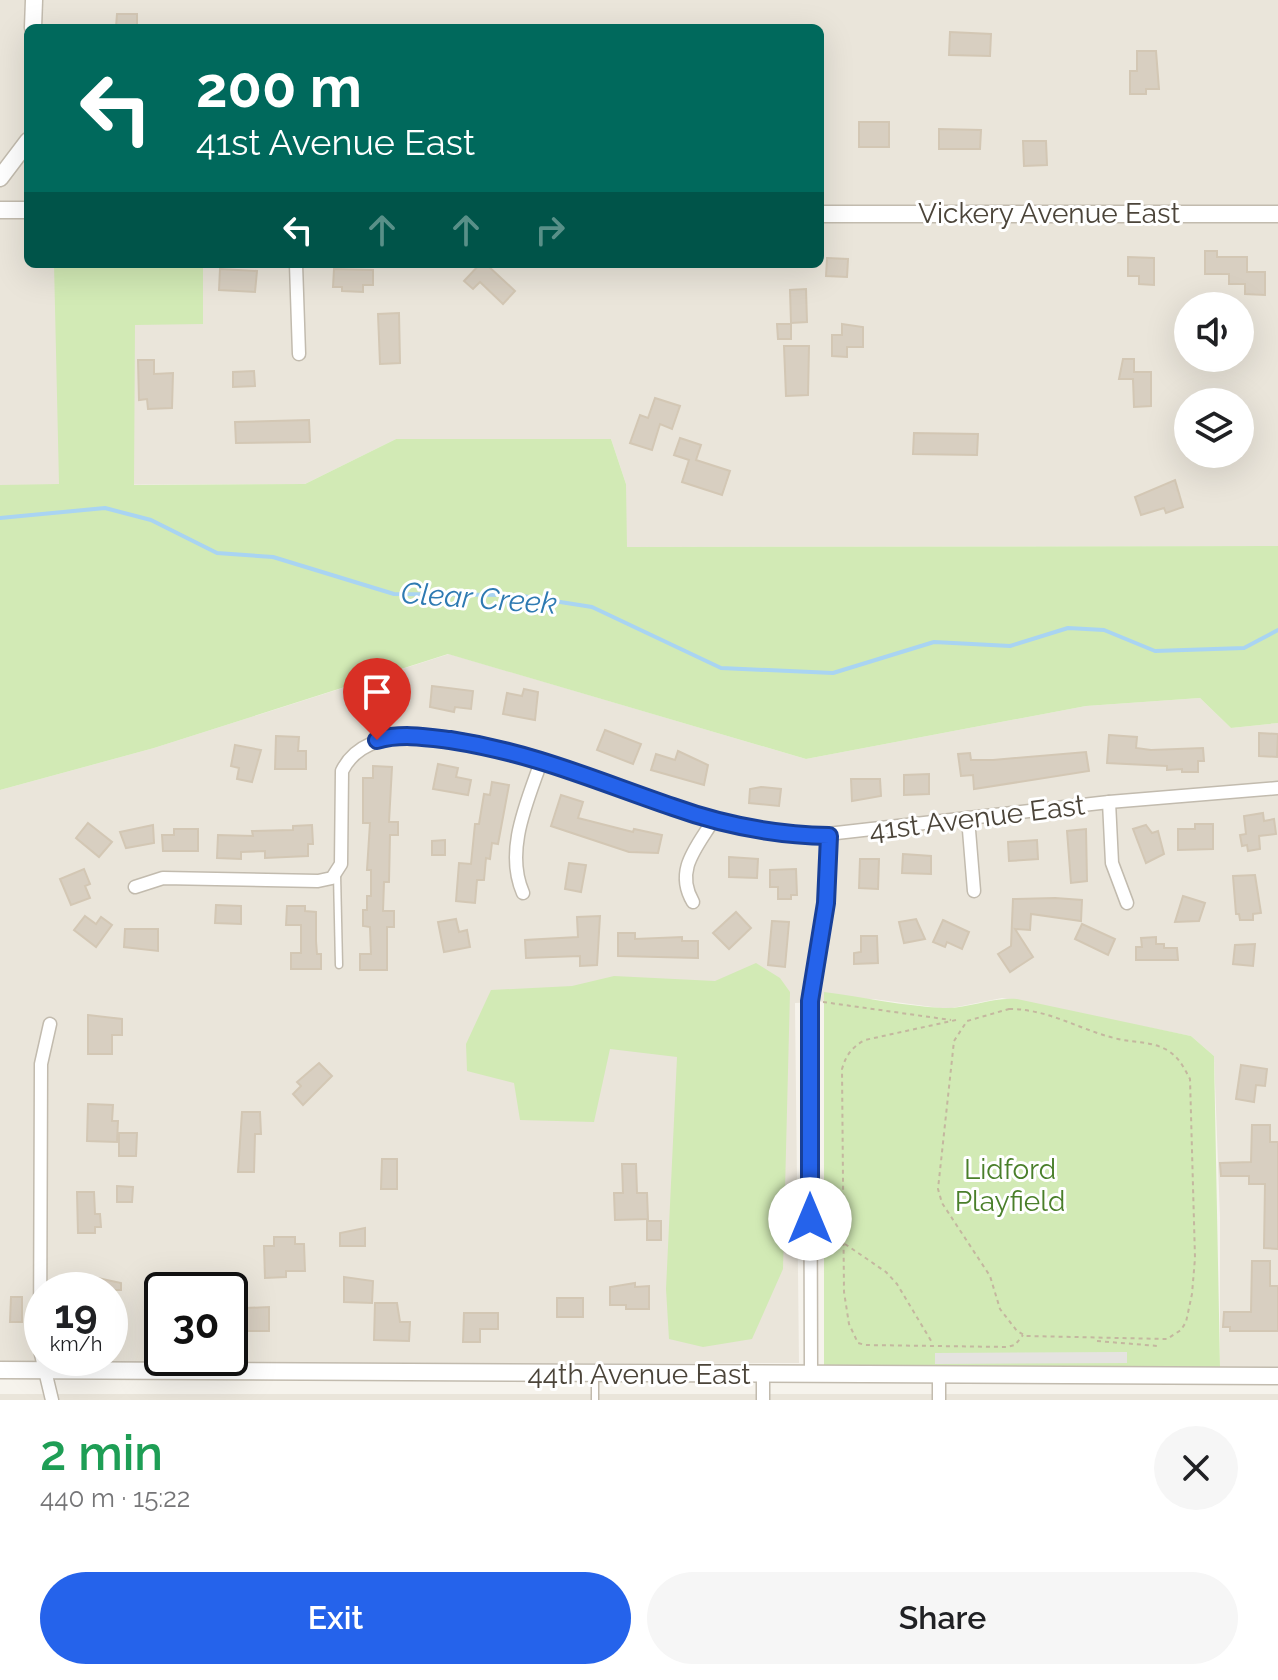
<!DOCTYPE html>
<meta charset="utf-8">
<style>
body{margin:0;font-family:Raleway,sans-serif;background:#f6f6f6;color:#202124;height:100vh;display:flex;flex-direction:column;font-size:30px;white-space:nowrap}
*{box-sizing:border-box;margin:0}
p{font-size:26px;color:#757577}
.icon{flex:none;width:44px;height:44px;fill:none;stroke:currentColor;stroke-width:2;stroke-linecap:round;stroke-linejoin:round}
.map{position:relative;height:1400px;overflow:hidden}
.sheet{display:flex;flex-direction:column;background:#fff;flex:1}
.sheet>*{flex:none}
.top-card{position:absolute;left:24px;top:24px;width:800px;height:244px;border-radius:12px;box-shadow:0 8px 32px #0002;background:#00695c;color:#fff;overflow:hidden}
.fabs{position:absolute;left:1174px;top:292px;display:grid;gap:16px}
.fabs a{display:grid;place-items:center;width:80px;height:80px;border-radius:50%;background:#fff;box-shadow:0 8px 32px #0002;font-size:40px}
.speed{position:absolute;left:24px;top:1272px;display:flex;gap:16px;font-size:40px;font-weight:700;text-align:center}
.speed>*{display:grid;place-content:center;width:104px;height:104px;border-radius:50%;background:#fff;box-shadow:0 8px 32px #0002;line-height:1}
.speed small{font-size:20px;font-weight:400}
.speed .limit{border:4px solid #111;border-radius:12px;background:#fff;color:#111}
.pin{position:absolute;display:grid;place-items:center;width:68px;height:68px;color:#fff;margin:-82px -34px;border-radius:50% 50% 50% 0;rotate:-45deg;box-shadow:0 0 8px #0007}
.pin .icon{rotate:45deg}
.me{position:absolute;width:88px;margin:-44px;rotate:0deg;stroke-linejoin:round;filter:drop-shadow(0 0 6px #0008)}
.turn{display:flex;align-items:center;gap:28px;height:168px;padding:0 40px;font-size:36px}
.turn .icon{width:104px;height:104px;stroke-width:2.5}
.turn b{display:block;font-size:56px;line-height:68px}
.lanes{display:flex;align-items:center;height:76px;padding:0 40px;background:#0003;justify-content:center;gap:40px;direction:ltr}
.lanes .off{opacity:.35}
.round{display:grid;place-items:center;flex:none;width:84px;height:84px;border-radius:42px;background:#f6f6f6}
.head{display:flex;align-items:center;justify-content:space-between;height:136px;padding:0 40px}
h1{font-size:48px;font-weight:600;line-height:60px;color:#1e9e55}
.action{display:flex;gap:16px;margin-top:auto;padding:16px 40px}
.action a{flex:1;height:92px;border-radius:48px;background:#2563eb;color:#fff;font-size:32px;font-weight:600;line-height:92px;text-align:center}
.action a+a{background:#f6f6f6;color:#202124}
.map>svg:first-child{display:block}
.residential{fill:#eae5da;fill-rule:evenodd}
.green{fill:#d2eab5}
.parking{fill:#e5e3e0}
.lines{fill:none;stroke-linecap:round;stroke-linejoin:round}
.stream{stroke:#a9d4f2;stroke-width:4}
.building{fill:#d8cfc1;stroke:#d3c7b4;stroke-width:2}
.service-casing{stroke:#c2bbae;stroke-width:9}
.minor-casing{stroke:#c2bbae;stroke-width:15}
.tertiary-casing{stroke:#c2bbae;stroke-width:19}
.path{stroke:#c4b79f;stroke-width:2;stroke-dasharray:4 4;stroke-linecap:butt}
.service{stroke:#fff;stroke-width:6}
.minor{stroke:#fff;stroke-width:12}
.tertiary{stroke:#fff;stroke-width:16}
.route-casing{stroke:#184099;stroke-width:20}
.route{stroke:#2563eb;stroke-width:14}
.labels{text-anchor:middle;dominant-baseline:central;stroke-width:6;stroke-linejoin:round;paint-order:stroke}
.street-label{font-size:28px;fill:#4b4439;stroke:#fff}
.park-label{font-size:28px;fill:#4a7f2a;stroke:#fff}
.water-label{font-size:30px;font-style:italic;fill:#2e7ab2;stroke:#fff}
</style>
<div class="map">
<svg width="1278" height="1400" viewBox="0 0 1278 1400">
<rect width="100%" height="100%" fill="#f6f3ec"/>
<!-- residential -->
<g class="residential">
<path d="M 0,0 L 1278,0 L 1278,546 L 626,547 L 626,484 L 611,439 L 396,439 L 305,484 L 0,485 ZM 28,28 L 820,28 L 820,264 L 28,264 ZM 1188,306 L 1240,306 L 1240,358 L 1188,358 ZM 1188,402 L 1240,402 L 1240,454 L 1188,454 Z"/>
<path d="M 449,654 L 806,759 L 1086,706 L 1200,698 L 1231,728 L 1278,723 L 1278,1367 L 1220,1367 L 1220,1218 L 1214,1056 L 1191,1036 L 1002,998 L 947,1009 L 873,999 L 795,1003 L 799,1363 L 0,1363 L 0,790 L 154,748 ZM 42,1290 L 110,1290 L 110,1358 L 42,1358 ZM 162,1290 L 230,1290 L 230,1358 L 162,1358 Z"/>
<rect x="0" y="1394" width="1278" height="6"/>
</g>
<!-- green -->
<g class="green">
<polygon points="54,264 203,264 203,324 135,325 134,485 305,484 396,439 611,439 626,484 627,547 1278,546 1278,723 1231,728 1200,698 1086,706 806,759 448,654 154,748 0,790 0,485 59,484"/>
<polygon points="756,963 780,978 790,992 783,1269 752,1339 703,1347 669,1339 666,1289 677,1057 610,1049 594,1122 520,1120 514,1083 467,1071 466,1044 491,990 572,986 614,976 715,981"/>
<path d="M 824,992 C 863,997 903,1006 943,1008 C 969,1009 990,997 1017,999 L 1191,1036 L 1214,1056 L 1220,1367 L 824,1367 Z"/>
</g>
<!-- parking -->
<polygon class="parking" points="1127,1352 1127,1363 935,1364 935,1353"/>
<g class="lines">
<!-- stream -->
<polyline class="stream" points="0,518 105,508 151,520 217,553 273,557 394,594 516,595 592,607 721,668 833,673 934,642 1010,646 1068,628 1104,630 1155,651 1244,648 1278,630"/>
</g>
<!-- building -->
<g class="building">
<polygon points="117,14 137,14 137,28 116,27"/>
<polygon points="950,32 991,34 990,56 949,55"/>
<polygon points="1137,51 1156,51 1159,89 1146,89 1146,94 1130,94 1130,71 1137,71"/>
<rect x="859" y="122" width="30" height="25"/>
<polygon points="939,129 981,130 980,149 939,149"/>
<polygon points="1023,141 1046,141 1047,165 1024,166"/>
<polygon points="1205,251 1217,251 1217,257 1247,257 1247,272 1265,272 1265,295 1245,294 1245,284 1229,284 1229,274 1205,274"/>
<polygon points="1128,257 1154,258 1154,285 1139,284 1139,276 1128,276"/>
<polygon points="827,258 848,259 847,277 826,276"/>
<polygon points="480,264 486,264 515,291 503,304 480,282 473,289 464,281"/>
<polygon points="220,269 257,271 255,292 219,290"/>
<polygon points="334,269 373,270 373,285 363,285 363,292 342,291 342,287 333,287"/>
<polygon points="806,289 807,322 791,323 790,290"/>
<polygon points="399,313 400,363 380,364 378,314"/>
<polygon points="777,324 791,324 791,339 778,339"/>
<polygon points="842,324 863,327 863,347 847,347 847,357 832,356 832,335 842,335"/>
<polygon points="784,346 809,346 808,395 786,396"/>
<polygon points="1123,359 1134,359 1134,372 1151,372 1151,406 1134,407 1133,379 1119,379"/>
<polygon points="138,360 154,360 154,374 173,373 172,408 148,409 147,399 139,400"/>
<polygon points="254,371 255,386 233,387 233,372"/>
<polygon points="655,398 680,406 672,429 660,424 652,450 630,443 640,415 648,418"/>
<polygon points="309,420 310,442 236,443 235,422"/>
<polygon points="914,433 978,434 977,455 913,454"/>
<polygon points="680,438 701,445 696,460 730,471 722,495 682,482 689,460 674,455"/>
<polygon points="1175,480 1183,507 1166,513 1164,508 1141,515 1135,497"/>
<polygon points="432,686 473,691 471,709 455,707 454,712 430,707"/>
<polygon points="524,689 538,692 535,720 503,714 507,693 522,696"/>
<polygon points="605,730 641,744 633,764 597,750"/>
<polygon points="1259,733 1278,734 1277,757 1259,756"/>
<polygon points="1109,735 1137,737 1136,748 1151,750 1203,748 1204,761 1198,761 1198,772 1182,772 1182,769 1167,770 1167,766 1107,763"/>
<polygon points="276,736 299,737 298,751 306,751 306,769 275,769"/>
<polygon points="235,745 261,750 252,782 237,779 239,768 231,766"/>
<polygon points="678,751 708,765 704,785 651,770 656,754 675,760"/>
<polygon points="1086,752 1089,771 974,789 973,775 961,776 958,754 970,753 971,760 993,760"/>
<polygon points="438,764 458,768 456,777 471,780 468,795 433,789"/>
<polygon points="373,766 392,767 389,822 398,822 398,835 390,835 389,882 384,882 383,911 394,911 394,927 387,927 387,970 360,970 360,954 371,954 370,927 363,926 363,910 367,910 367,896 371,896 371,870 367,870 370,823 363,823 363,778 373,778"/>
<polygon points="929,774 929,794 904,795 904,775"/>
<polygon points="851,779 880,779 881,796 852,801"/>
<polygon points="492,782 509,785 498,844 492,843 490,859 486,858 484,880 477,880 475,903 456,901 459,863 471,864 475,824 479,824 484,794 490,795"/>
<polygon points="761,787 781,789 779,806 749,803 750,789"/>
<polygon points="561,795 583,802 578,818 633,832 634,829 662,835 658,853 629,852 551,826"/>
<polygon points="1263,813 1264,821 1274,819 1276,834 1259,836 1260,849 1248,851 1247,845 1242,846 1240,835 1246,834 1244,816"/>
<polygon points="88,823 112,842 99,857 76,838"/>
<polygon points="1195,824 1213,824 1213,849 1178,850 1178,829 1195,829"/>
<polygon points="153,825 154,843 126,848 120,832"/>
<polygon points="312,825 313,844 308,844 308,856 265,858 265,851 241,852 241,859 217,858 218,835 253,836 252,831 293,830 293,826"/>
<polygon points="1146,825 1152,833 1158,831 1164,854 1146,863 1133,829"/>
<polygon points="174,829 198,829 198,851 163,851 162,835 174,835"/>
<polygon points="1086,829 1087,881 1071,883 1067,831"/>
<polygon points="445,840 445,855 432,855 432,841"/>
<polygon points="1037,840 1038,859 1009,861 1008,842"/>
<polygon points="903,854 931,856 931,874 902,873"/>
<polygon points="729,857 758,859 757,878 729,877"/>
<polygon points="860,859 879,859 878,889 859,888"/>
<polygon points="569,863 586,865 581,892 565,889"/>
<polygon points="84,869 90,884 85,886 90,898 71,905 60,879"/>
<polygon points="796,869 797,895 791,895 791,899 778,899 778,887 770,887 770,870"/>
<polygon points="1255,875 1261,913 1253,914 1253,920 1240,920 1239,914 1236,914 1233,876"/>
<polygon points="1183,896 1205,903 1199,921 1175,922"/>
<polygon points="1055,898 1082,900 1081,921 1031,914 1030,930 1015,929 1033,957 1010,972 998,954 1011,946 1013,899"/>
<polygon points="216,905 241,906 241,924 215,923"/>
<polygon points="287,906 305,906 305,911 316,912 316,941 317,954 321,954 321,969 291,969 291,953 301,953 301,925 286,925"/>
<polygon points="736,912 751,928 729,949 713,933"/>
<polygon points="85,916 96,924 101,917 112,925 96,947 74,930"/>
<polygon points="600,916 597,965 580,966 580,956 526,958 525,940 578,937 577,917"/>
<polygon points="456,919 459,932 467,930 470,947 444,952 438,922"/>
<polygon points="916,919 925,939 904,943 899,922"/>
<polygon points="943,920 969,932 962,949 947,942 945,947 933,942"/>
<polygon points="772,921 789,922 785,967 768,965"/>
<polygon points="1082,924 1115,939 1108,955 1075,939"/>
<polygon points="125,929 158,929 158,951 124,947"/>
<polygon points="618,933 635,933 635,939 682,937 682,941 698,941 698,958 618,956"/>
<polygon points="861,936 877,936 878,963 854,964 854,953 861,952"/>
<polygon points="1156,937 1156,944 1164,944 1164,948 1177,948 1178,960 1136,960 1136,947 1142,947 1141,938"/>
<polygon points="1255,944 1253,966 1233,964 1235,945"/>
<polygon points="88,1015 122,1019 122,1035 112,1035 112,1054 88,1054"/>
<polygon points="319,1063 332,1076 303,1105 293,1094 301,1086 297,1082"/>
<polygon points="1241,1065 1267,1069 1265,1086 1256,1085 1254,1102 1236,1099"/>
<polygon points="88,1104 113,1105 112,1121 118,1121 117,1142 87,1141"/>
<polygon points="242,1112 260,1112 261,1134 255,1134 254,1172 238,1172"/>
<polygon points="1252,1125 1270,1125 1270,1142 1278,1142 1278,1249 1264,1248 1265,1184 1249,1184 1249,1176 1221,1176 1220,1163 1251,1162"/>
<polygon points="119,1133 137,1133 136,1156 119,1156"/>
<polygon points="382,1159 397,1159 397,1189 381,1189"/>
<polygon points="622,1164 636,1164 637,1193 647,1193 648,1219 615,1220 614,1193 623,1193"/>
<polygon points="117,1186 133,1187 132,1202 117,1202"/>
<polygon points="77,1192 94,1192 95,1214 100,1214 101,1227 95,1227 95,1233 78,1233"/>
<rect x="647" y="1221" width="14" height="19"/>
<polygon points="365,1228 365,1246 340,1246 340,1233"/>
<polygon points="274,1237 295,1237 295,1244 304,1244 305,1271 286,1271 286,1277 265,1278 264,1246 274,1246"/>
<polygon points="1252,1261 1270,1261 1270,1286 1278,1286 1278,1331 1230,1331 1230,1327 1223,1327 1224,1312 1251,1312"/>
<polygon points="84,1275 121,1283 121,1290 82,1290"/>
<polygon points="344,1277 373,1281 372,1303 344,1302"/>
<polygon points="635,1283 635,1287 649,1286 649,1309 626,1309 626,1305 610,1305 610,1287"/>
<polygon points="11,1297 22,1297 22,1322 10,1322"/>
<rect x="557" y="1298" width="26" height="19"/>
<polygon points="375,1303 397,1303 400,1322 410,1322 409,1341 374,1340"/>
<polygon points="269,1307 269,1331 246,1331 246,1308"/>
<polygon points="464,1313 498,1313 498,1329 480,1329 480,1342 463,1342"/>
</g>
<g class="lines">
<defs>
<g id="service">
<polyline points="337,874 339,965"/>
<polyline points="595,1400 595,1373"/>
</g>
<g id="minor">
<polyline points="296,264 299,354"/>
<polyline points="1109,802 1112,863 1127,903"/>
<polyline points="968,818 974,891"/>
<path d="M 135,887 L 163,878 L 318,881 L 332,878 L 341,864 L 342,771 C 385,683 607,785 672,807 C 716,822 763,833 810,836 L 1109,802 L 1278,788"/>
<path d="M 523,893 C 504,850 528,800 542,759"/>
<path d="M 693,902 C 674,870 697,847 714,819"/>
<polyline points="50,1024 41,1064 40,1350 52,1400"/>
<polyline points="811,1375 810,1001 826,903 829,836"/>
<polyline points="763,1400 763,1374"/>
<polyline points="939,1400 939,1375"/>
</g>
<g id="tertiary">
<polyline points="33,28 34,0"/>
<polyline points="0,178 28,141"/>
<polyline points="0,210 28,210"/>
<polyline points="820,214 1278,214"/>
<polyline points="0,1370 1278,1376"/>
</g>
</defs>
<!-- service casing -->
<use href="#service" class="service-casing"/>
<!-- minor casing -->
<use href="#minor" class="minor-casing"/>
<!-- tertiary casing -->
<use href="#tertiary" class="tertiary-casing"/>
<!-- path -->
<g class="path">
<polyline points="823,1002 951,1020"/>
<path d="M 1009,1009 C 1050,1009 1079,1030 1118,1039 C 1135,1043 1151,1041 1167,1050 C 1179,1057 1184,1068 1190,1079 L 1195,1258 L 1192,1294 L 1186,1322 L 1181,1330 L 1167,1339 L 1026,1336 L 1017,1331 L 1000,1309 L 990,1276 L 942,1203 L 938,1189 L 954,1041 L 967,1021 Z"/>
<path d="M 956,1020 L 865,1040 C 852,1047 846,1055 842,1069 L 844,1292 L 849,1324 L 858,1343 L 865,1345 L 1007,1347 L 1015,1345 L 1023,1335"/>
<polyline points="845,1244 886,1272 897,1284 933,1344"/>
<polyline points="1097,1341 1158,1346"/>
</g>
<!-- service -->
<use href="#service" class="service"/>
<!-- minor -->
<use href="#minor" class="minor"/>
<!-- tertiary -->
<use href="#tertiary" class="tertiary"/>
</g>
<g class="lines">
<defs>
<path id="route" d="M 377,740 C 401,733 426,737 450,740 C 534,753 594,780 673,807 C 723,825 776,835 829,836 L 826,903 L 810,1001 L 810,1219"/>
</defs>
<!-- route casing -->
<use href="#route" class="route-casing"/>
<!-- route -->
<use href="#route" class="route"/>
</g>
<g class="labels">
<!-- street labels -->
<g class="street-label">
<text x="1049" y="213">Vickery Avenue East</text>
<text transform="translate(977 818) rotate(-7)">41st Avenue East</text>
<text x="639" y="1374">44th Avenue East</text>
</g>
<!-- park labels -->
<g class="park-label">
<text x="1010" y="1169">Lidford<tspan x="1010" dy="32">Playfield</tspan></text>
</g>
<!-- water labels -->
<g class="water-label">
<text transform="translate(479 598) rotate(4)">Clear Creek</text>
</g>
</g>
</svg>
<div class="fabs">
<a><svg class="icon" aria-label="sound" viewBox="0 0 24 24"><path d="M4 9h4l5-4v14l-5-4H4zM17 9q2 3 0 6"/></svg></a>
<a><svg class="icon" aria-label="layers" viewBox="0 0 24 24"><path d="M12 4l9 5-9 5-9-5zM3 14l9 5 9-5"/></svg></a>
</div>
<div class="speed"><div>19<small>km/h</small></div><div class="limit">30</div></div>
<div class="pin" style="left:377px;top:740px;background:#d93025"><svg class="icon" aria-label="arrive" viewBox="0 0 24 24"><path d="M6 21V4h12l-3 4 3 4H6"/></svg></div>
<svg class="me" style="left:810px;top:1219px" viewBox="-20 -20 40 40"><circle r="19" fill="#fff"/><path d="M0-13L10 11 0 6-10 11z" fill="#2563eb"/></svg>
<div class="top-card">
<div class="turn"><svg class="icon" aria-label="left" viewBox="0 0 24 24"><path d="M17 20v-9H6M10 6l-5 5 5 5"/></svg><div><b>200 m</b>41st Avenue East</div></div>
<div class="lanes"><svg class="icon" aria-label="left" viewBox="0 0 24 24"><path d="M17 20v-9H6M10 6l-5 5 5 5"/></svg><svg class="icon off" aria-label="ahead" viewBox="0 0 24 24"><path d="M12 20V5M6 11l6-6 6 6"/></svg><svg class="icon off" aria-label="ahead" viewBox="0 0 24 24"><path d="M12 20V5M6 11l6-6 6 6"/></svg><svg class="icon off" aria-label="right" viewBox="0 0 24 24"><path d="M7 20v-9h11M14 6l5 5-5 5"/></svg></div>
</div>
</div>
<section class="sheet">
<div class="head"><div><h1>2 min</h1><p>440 m · 15:22</p></div><a class="round"><svg class="icon" aria-label="close" viewBox="0 0 24 24"><path d="M6 6l12 12M18 6L6 18"/></svg></a></div>
<div class="action"><a>Exit</a><a>Share</a></div>
</section>
